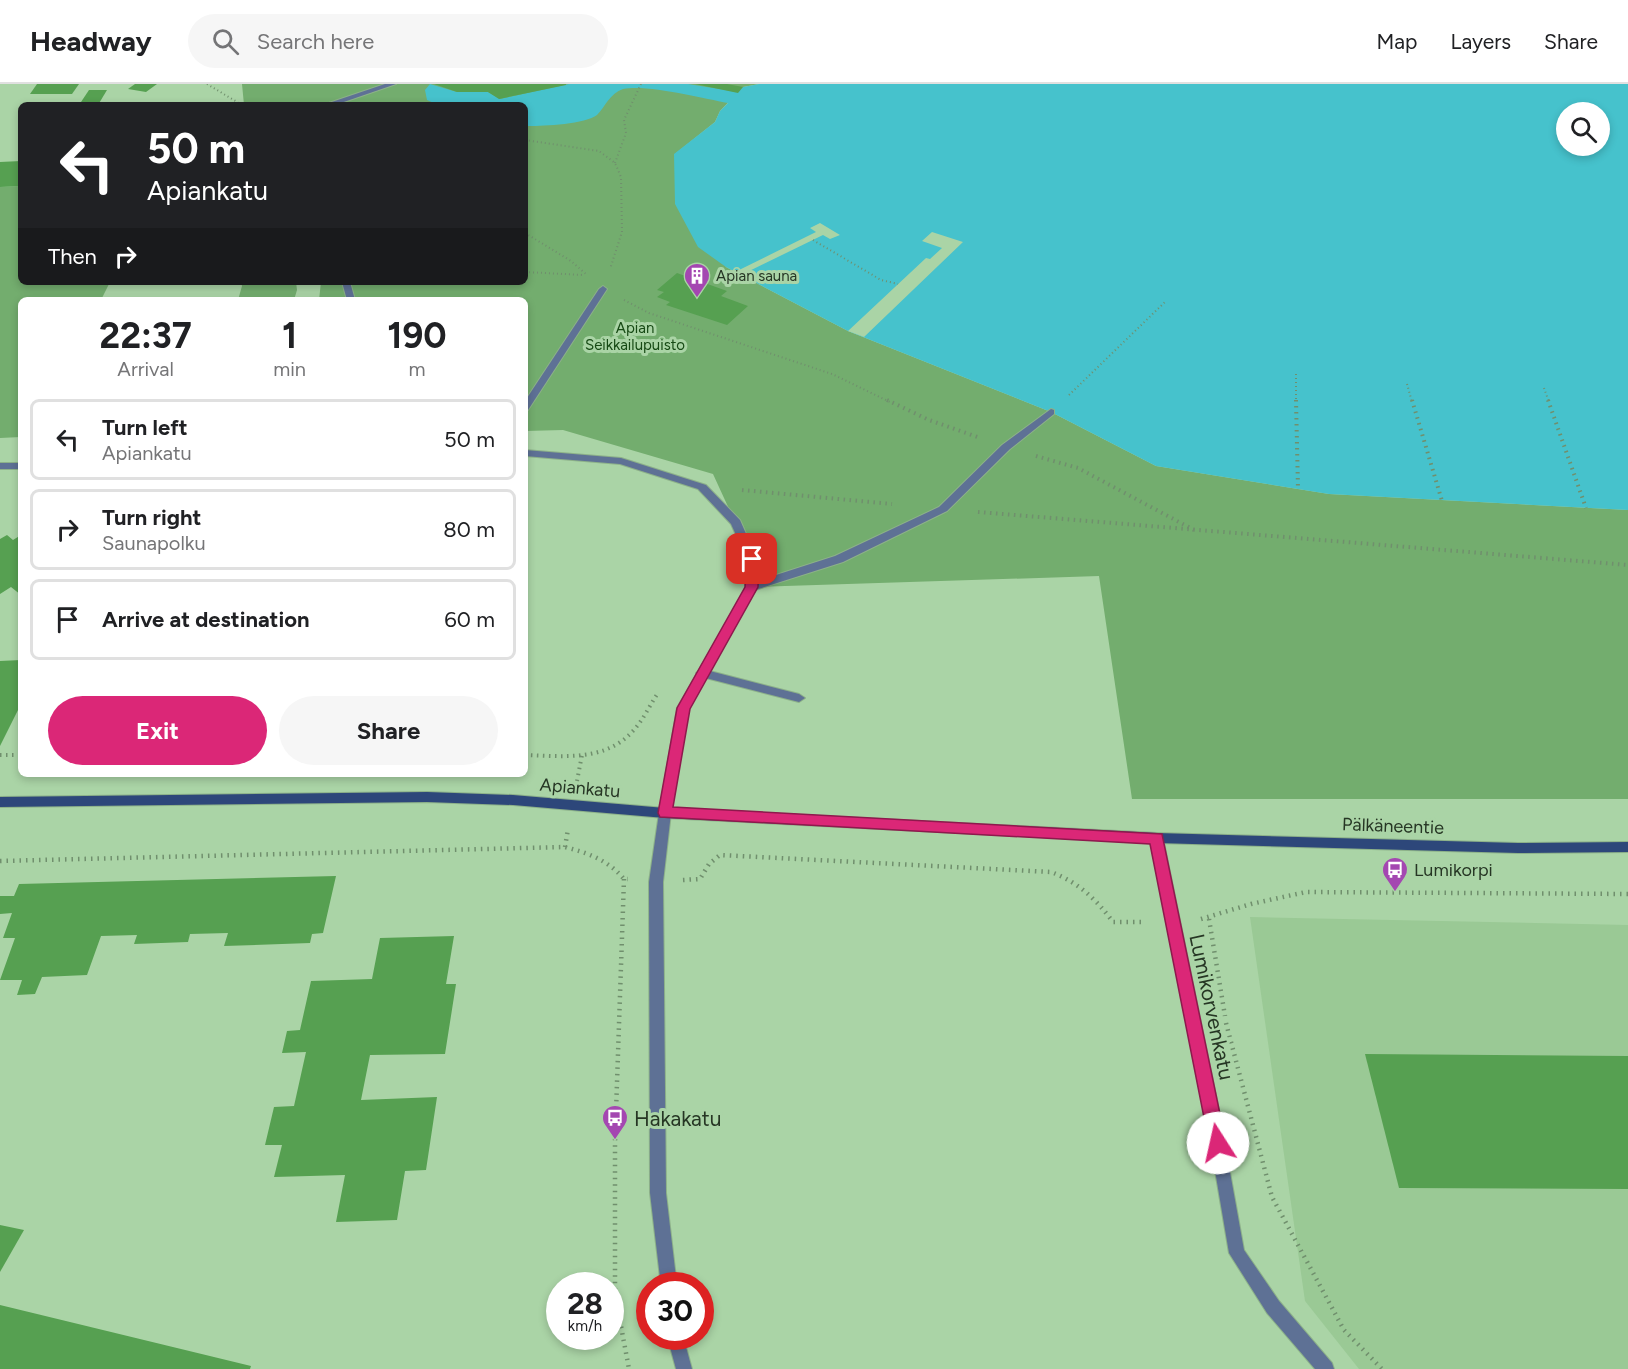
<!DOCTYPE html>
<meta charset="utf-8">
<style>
body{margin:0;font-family:Figtree,sans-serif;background:#f6f6f6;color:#202124;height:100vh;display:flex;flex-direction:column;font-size:22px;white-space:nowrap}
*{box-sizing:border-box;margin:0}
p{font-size:20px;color:#757577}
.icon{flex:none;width:33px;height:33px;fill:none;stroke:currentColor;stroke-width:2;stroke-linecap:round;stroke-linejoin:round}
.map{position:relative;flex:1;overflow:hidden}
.details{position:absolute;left:18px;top:213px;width:510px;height:480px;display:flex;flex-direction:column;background:#fff;border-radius:9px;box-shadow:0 3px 9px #0003}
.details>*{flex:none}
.top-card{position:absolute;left:18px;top:18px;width:510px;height:183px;border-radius:9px;box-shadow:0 3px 9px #0003;background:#202124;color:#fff;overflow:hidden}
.buttons{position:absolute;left:1556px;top:18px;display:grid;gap:12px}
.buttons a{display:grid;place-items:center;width:54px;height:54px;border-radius:50%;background:#fff;box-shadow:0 3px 9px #0003;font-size:30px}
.speed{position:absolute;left:546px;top:1188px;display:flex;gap:12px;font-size:30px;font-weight:700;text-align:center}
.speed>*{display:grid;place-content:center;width:78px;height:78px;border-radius:50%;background:#fff;box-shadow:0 3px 9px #0003;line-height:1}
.speed small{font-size:15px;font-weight:400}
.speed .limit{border:9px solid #d22;background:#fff;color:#111}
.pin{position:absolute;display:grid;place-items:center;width:51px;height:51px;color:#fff;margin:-26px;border-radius:12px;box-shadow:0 3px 9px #0006}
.me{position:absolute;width:66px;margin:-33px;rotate:350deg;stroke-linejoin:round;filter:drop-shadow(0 0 4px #0008)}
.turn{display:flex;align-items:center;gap:21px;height:126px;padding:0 30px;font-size:27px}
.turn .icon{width:78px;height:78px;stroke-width:2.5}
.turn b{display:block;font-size:42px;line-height:51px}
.then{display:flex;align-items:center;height:57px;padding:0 30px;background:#0003;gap:12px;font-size:22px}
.eta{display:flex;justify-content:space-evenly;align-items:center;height:102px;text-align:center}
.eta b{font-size:36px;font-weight:700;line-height:42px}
.button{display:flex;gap:12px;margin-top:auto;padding:12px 30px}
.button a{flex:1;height:69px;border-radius:36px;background:#db2777;color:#fff;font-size:24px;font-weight:700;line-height:69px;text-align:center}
.button a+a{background:#f6f6f6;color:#202124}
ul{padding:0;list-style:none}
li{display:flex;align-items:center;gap:18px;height:81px;margin:0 12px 9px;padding:0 18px;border:3px solid #e0e0e0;border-radius:9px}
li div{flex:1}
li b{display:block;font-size:22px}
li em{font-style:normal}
header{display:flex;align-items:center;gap:36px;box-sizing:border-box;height:84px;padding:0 30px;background:#fff;border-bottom:2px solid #e0e0e0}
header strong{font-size:28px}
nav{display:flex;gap:33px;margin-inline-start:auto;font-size:21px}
.search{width:420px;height:54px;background:#f6f6f6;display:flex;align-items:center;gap:15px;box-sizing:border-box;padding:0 21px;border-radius:33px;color:#757577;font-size:22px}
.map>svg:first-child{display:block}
.built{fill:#9ac995}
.green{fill:#73ad6e}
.water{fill:#46c2cc;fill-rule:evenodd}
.pier{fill:#aad4a6}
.building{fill:#56a051}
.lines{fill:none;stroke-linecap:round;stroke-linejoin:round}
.service-casing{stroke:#8db189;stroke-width:2}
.minor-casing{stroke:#8db189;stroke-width:2}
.tertiary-casing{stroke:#8db189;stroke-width:2}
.secondary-casing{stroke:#8db189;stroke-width:2}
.path-far2{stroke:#708f6d;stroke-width:2;stroke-dasharray:1 3;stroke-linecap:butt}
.path-far1{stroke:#708f6d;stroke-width:4;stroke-dasharray:1.5 4.5;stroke-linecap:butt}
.path{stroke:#708f6d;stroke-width:4.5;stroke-dasharray:1.5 5;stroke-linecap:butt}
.service{fill:#5e7195;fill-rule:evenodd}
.minor{fill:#5e7195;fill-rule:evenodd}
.tertiary{fill:#5e7195;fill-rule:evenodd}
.secondary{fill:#2d477a;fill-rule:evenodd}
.route{fill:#db2777;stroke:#8e194d;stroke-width:1.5}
.labels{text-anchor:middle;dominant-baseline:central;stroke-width:6;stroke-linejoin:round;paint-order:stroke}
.far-poi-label{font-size:15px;fill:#263624;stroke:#aad4a6;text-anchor:start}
.far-park-label{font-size:15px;fill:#174a15;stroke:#aad4a6}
.street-label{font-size:18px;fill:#263624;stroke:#aad4a6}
.poi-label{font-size:18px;fill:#263624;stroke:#aad4a6;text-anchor:start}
.near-street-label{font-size:21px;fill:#263624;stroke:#aad4a6}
.near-poi-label{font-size:21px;fill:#263624;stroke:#aad4a6;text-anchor:start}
</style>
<header>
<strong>Headway</strong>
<div class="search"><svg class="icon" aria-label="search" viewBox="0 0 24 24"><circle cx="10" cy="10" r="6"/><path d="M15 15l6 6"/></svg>Search here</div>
<nav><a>Map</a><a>Layers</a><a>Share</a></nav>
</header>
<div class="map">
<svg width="1628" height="1285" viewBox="0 0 1628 1285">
<rect width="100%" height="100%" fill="#aad4a6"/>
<!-- built -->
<polygon class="built" points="1250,833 1628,841 1628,1285 1359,1285 1305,1217"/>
<!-- green -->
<g class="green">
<polygon points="242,0 759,0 743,3 720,27 715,38 675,70 726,183 848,247 1051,328 1156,382 1329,410 1628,426 1628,715 1132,715 1099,492 752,503 752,475 713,390 563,346 525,347 525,216 319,216 321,198 525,198 525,21 244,21"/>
<polygon points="21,102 21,198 110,198 101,216 21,216 21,353 0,354 0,103"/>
<polygon points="241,198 296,198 297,206 294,216 238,216 242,202"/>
</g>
<!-- water -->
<path class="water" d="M 430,0 L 457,8 L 488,8 L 500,15 L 569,0 L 688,0 L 738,8 L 743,3 L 759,0 L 1628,0 L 1628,426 L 1329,410 L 1156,382 L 1051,328 L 848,247 L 726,183 L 698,163 L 675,120 L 674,70 L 715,38 L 720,27 L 728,19 C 702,14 647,0 623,5 C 610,9 605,23 597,31 C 586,40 544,42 529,42 L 525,42 L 525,21 L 438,21 L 427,16 L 425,6 ZM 1566,28 L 1599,28 L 1599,62 L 1566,62 Z"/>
<!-- pier -->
<g class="pier">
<polygon points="820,139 840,151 830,155 823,151 741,191 735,188 816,148 810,144"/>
<polygon points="932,148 963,158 864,253 848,247 926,174 930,175 942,164 922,157"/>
</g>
<!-- building -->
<g class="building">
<polygon points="37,0 79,0 72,10 30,10"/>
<polygon points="135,0 157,0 146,8 128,5"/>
<polygon points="434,0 566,0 566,1 499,15 488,8 457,8"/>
<polygon points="695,0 727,0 743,3 738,9"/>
<polygon points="89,6 107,6 98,21 79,21"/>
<polygon points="21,77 21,102 0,103 0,78"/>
<polygon points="677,189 727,207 721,212 748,222 727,241 666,221 670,218 657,213 664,208 657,206"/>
<polygon points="7,451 13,456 21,451 21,511 11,503 0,510 0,455"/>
<polygon points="21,576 21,620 0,662 0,577"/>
<polygon points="336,792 323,849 312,850 310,859 224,862 228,849 190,850 188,858 134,860 137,851 101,852 87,891 42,893 35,910 17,911 22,896 0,896 15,854 3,854 12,829 0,830 0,812 14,812 19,800"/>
<polygon points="454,852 446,900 456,900 445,970 370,971 361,1016 437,1013 426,1086 405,1087 397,1136 336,1138 345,1091 274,1093 282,1061 265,1061 274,1023 294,1022 306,968 282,969 287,947 300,946 311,897 372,895 380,854"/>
<polygon points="1365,970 1628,972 1628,1105 1399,1104"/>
<polygon points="0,1141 24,1146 0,1188"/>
<polygon points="0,1221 251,1282 250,1285 0,1285"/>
</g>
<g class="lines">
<defs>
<g id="service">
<polygon points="385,0 396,0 335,21 323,21"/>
<polygon points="342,198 350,198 355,216 347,216"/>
<polygon points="603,202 607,205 528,326 525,327 525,317 599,205"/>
<polygon points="1051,325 1054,326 1054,330 1010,365 947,427 843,478 752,507 747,503 748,500 835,472 939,423 1002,361"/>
<polygon points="702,585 799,610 805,614 799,618 698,592 696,589"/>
</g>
<g id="minor">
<polygon points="525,366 621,374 706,401 740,436 757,475 757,503 689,624 669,733 661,733 659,729 677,624 747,503 747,475 731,440 698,405 620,380 525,372"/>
<rect x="0" y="379" width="21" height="6"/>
<polygon points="1157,749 1162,750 1163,754 1217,1016 1244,1166 1279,1217 1332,1279 1334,1285 1315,1285 1267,1229 1229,1169 1203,1016 1151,754 1152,750"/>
</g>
<g id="tertiary">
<polygon points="665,724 669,725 671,729 663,798 666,1109 677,1202 661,1202 650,1109 649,798 659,729 661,725"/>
<polygon points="667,1252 683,1252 692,1285 676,1285"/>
</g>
<polygon id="secondary" points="427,708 513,711 665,724 1157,749 1518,759 1628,758 1628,768 1518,769 1157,759 665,734 513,721 427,718 0,723 0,713"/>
</defs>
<!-- service casing -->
<use href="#service" class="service-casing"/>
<!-- minor casing -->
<use href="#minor" class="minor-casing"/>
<!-- tertiary casing -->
<use href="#tertiary" class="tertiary-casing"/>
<!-- secondary casing -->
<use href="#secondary" class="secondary-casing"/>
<!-- path-far2 -->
<g class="path-far2">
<polyline points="207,0 242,21"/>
<polyline points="525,56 599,67 615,79 621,93 622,148 610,185"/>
<polyline points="615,79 626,49 624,36 641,0"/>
<polyline points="525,149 571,177 586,190"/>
<polyline points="813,156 881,196 898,200"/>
<polyline points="525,188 584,191"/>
<polyline points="624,216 649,229 832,290 890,318"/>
<polyline points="1296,290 1296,318"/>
<polyline points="1407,300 1412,318"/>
<polyline points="1544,304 1549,318"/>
<polyline points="1069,311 1165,218"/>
</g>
<!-- path-far1 -->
<g class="path-far1">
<polyline points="887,316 929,336 980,354"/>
<polyline points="1296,316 1298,405"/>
<polyline points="1412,316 1442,417"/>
<polyline points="1548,316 1586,424"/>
<polyline points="1036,372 1078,384 1194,446"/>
<polyline points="742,406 892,420"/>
<polyline points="978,428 1628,481"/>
<polyline points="0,671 21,671"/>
<path d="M 525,671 C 562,672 604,678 632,648 C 643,637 649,622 658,609"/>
<polyline points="577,697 582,671"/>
</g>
<!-- path -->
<g class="path">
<polyline points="565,763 568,745"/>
<path d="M 0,777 L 565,763 C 588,769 608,776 624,795 L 628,795"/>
<polyline points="624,795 615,1057 615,1210 629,1285"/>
<path d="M 683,796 L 700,795 L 709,780 L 720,771 L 1051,788 C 1078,798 1096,815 1113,838 L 1145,838"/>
<polyline points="1201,835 1251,820 1306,808 1628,810"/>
<polyline points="1209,835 1225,932"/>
<polyline points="1226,939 1272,1113 1344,1246 1382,1285"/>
</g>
<!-- service -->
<use href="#service" class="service"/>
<!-- minor -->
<use href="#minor" class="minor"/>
<!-- tertiary -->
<use href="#tertiary" class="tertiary"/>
<!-- secondary -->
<use href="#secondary" class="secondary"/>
</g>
<!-- route -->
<polygon class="route" points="752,471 759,475 758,503 690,625 673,723 1162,750 1226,1059 1224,1065 1218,1068 1212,1065 1209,1059 1150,760 660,733 658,729 677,624 745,503 746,475"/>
<!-- icons -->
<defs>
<symbol id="building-pin" viewBox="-11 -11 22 30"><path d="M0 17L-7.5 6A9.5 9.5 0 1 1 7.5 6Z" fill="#a447b1" stroke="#aad4a6"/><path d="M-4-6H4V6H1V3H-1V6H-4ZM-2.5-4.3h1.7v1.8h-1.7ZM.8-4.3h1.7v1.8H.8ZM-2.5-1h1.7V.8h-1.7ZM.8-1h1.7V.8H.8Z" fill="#fff"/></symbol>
<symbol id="bus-pin" viewBox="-11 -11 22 30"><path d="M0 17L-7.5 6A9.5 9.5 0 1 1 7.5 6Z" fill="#a447b1" stroke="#aad4a6"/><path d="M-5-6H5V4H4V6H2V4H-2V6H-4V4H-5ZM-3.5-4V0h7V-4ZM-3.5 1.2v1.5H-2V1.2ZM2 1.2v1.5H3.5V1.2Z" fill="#fff"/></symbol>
</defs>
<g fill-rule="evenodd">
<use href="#building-pin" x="682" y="177" width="30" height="40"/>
<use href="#bus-pin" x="1380" y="771" width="30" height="40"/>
<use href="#bus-pin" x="600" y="1019" width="30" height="40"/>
</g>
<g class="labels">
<!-- far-poi labels -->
<g class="far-poi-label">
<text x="716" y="192">Apian sauna</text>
</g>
<!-- far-park labels -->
<g class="far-park-label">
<text x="635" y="244">Apian<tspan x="635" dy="17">Seikkailupuisto</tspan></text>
</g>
<!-- street labels -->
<g class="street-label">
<text transform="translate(580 704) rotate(5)">Apiankatu</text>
<text transform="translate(1393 742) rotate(2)">Pälkäneentie</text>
</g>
<!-- poi labels -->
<g class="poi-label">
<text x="1414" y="786">Lumikorpi</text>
</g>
<!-- near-street labels -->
<g class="near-street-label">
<text transform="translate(1212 923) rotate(78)">Lumikorvenkatu</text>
</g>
<!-- near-poi labels -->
<g class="near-poi-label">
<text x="634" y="1034">Hakakatu</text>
</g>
</g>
</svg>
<div class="buttons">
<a><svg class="icon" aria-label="search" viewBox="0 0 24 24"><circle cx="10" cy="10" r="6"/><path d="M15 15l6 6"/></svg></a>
</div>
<div class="speed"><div>28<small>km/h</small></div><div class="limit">30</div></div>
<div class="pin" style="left:752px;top:475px;background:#d93025"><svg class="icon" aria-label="arrive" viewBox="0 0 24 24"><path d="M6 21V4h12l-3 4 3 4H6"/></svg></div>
<svg class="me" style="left:1218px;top:1059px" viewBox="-20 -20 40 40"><circle r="19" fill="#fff"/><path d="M0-13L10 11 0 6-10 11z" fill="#db2777"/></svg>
<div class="top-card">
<div class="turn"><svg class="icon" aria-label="left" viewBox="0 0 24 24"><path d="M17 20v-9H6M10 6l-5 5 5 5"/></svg><div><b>50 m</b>Apiankatu</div></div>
<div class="then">Then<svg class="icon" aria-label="right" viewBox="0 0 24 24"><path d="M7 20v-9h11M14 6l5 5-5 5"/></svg></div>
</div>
<section class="details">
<div class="eta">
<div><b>22:37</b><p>Arrival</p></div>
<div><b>1</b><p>min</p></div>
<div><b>190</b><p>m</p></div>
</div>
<ul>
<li><svg class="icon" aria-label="left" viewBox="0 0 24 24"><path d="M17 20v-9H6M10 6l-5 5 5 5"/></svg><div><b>Turn left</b><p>Apiankatu</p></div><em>50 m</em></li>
<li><svg class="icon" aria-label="right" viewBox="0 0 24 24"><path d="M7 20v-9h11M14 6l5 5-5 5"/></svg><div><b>Turn right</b><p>Saunapolku</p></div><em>80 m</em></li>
<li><svg class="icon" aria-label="arrive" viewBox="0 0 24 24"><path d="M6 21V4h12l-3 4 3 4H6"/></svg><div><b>Arrive at destination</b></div><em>60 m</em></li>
</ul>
<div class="button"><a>Exit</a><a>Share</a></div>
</section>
</div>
